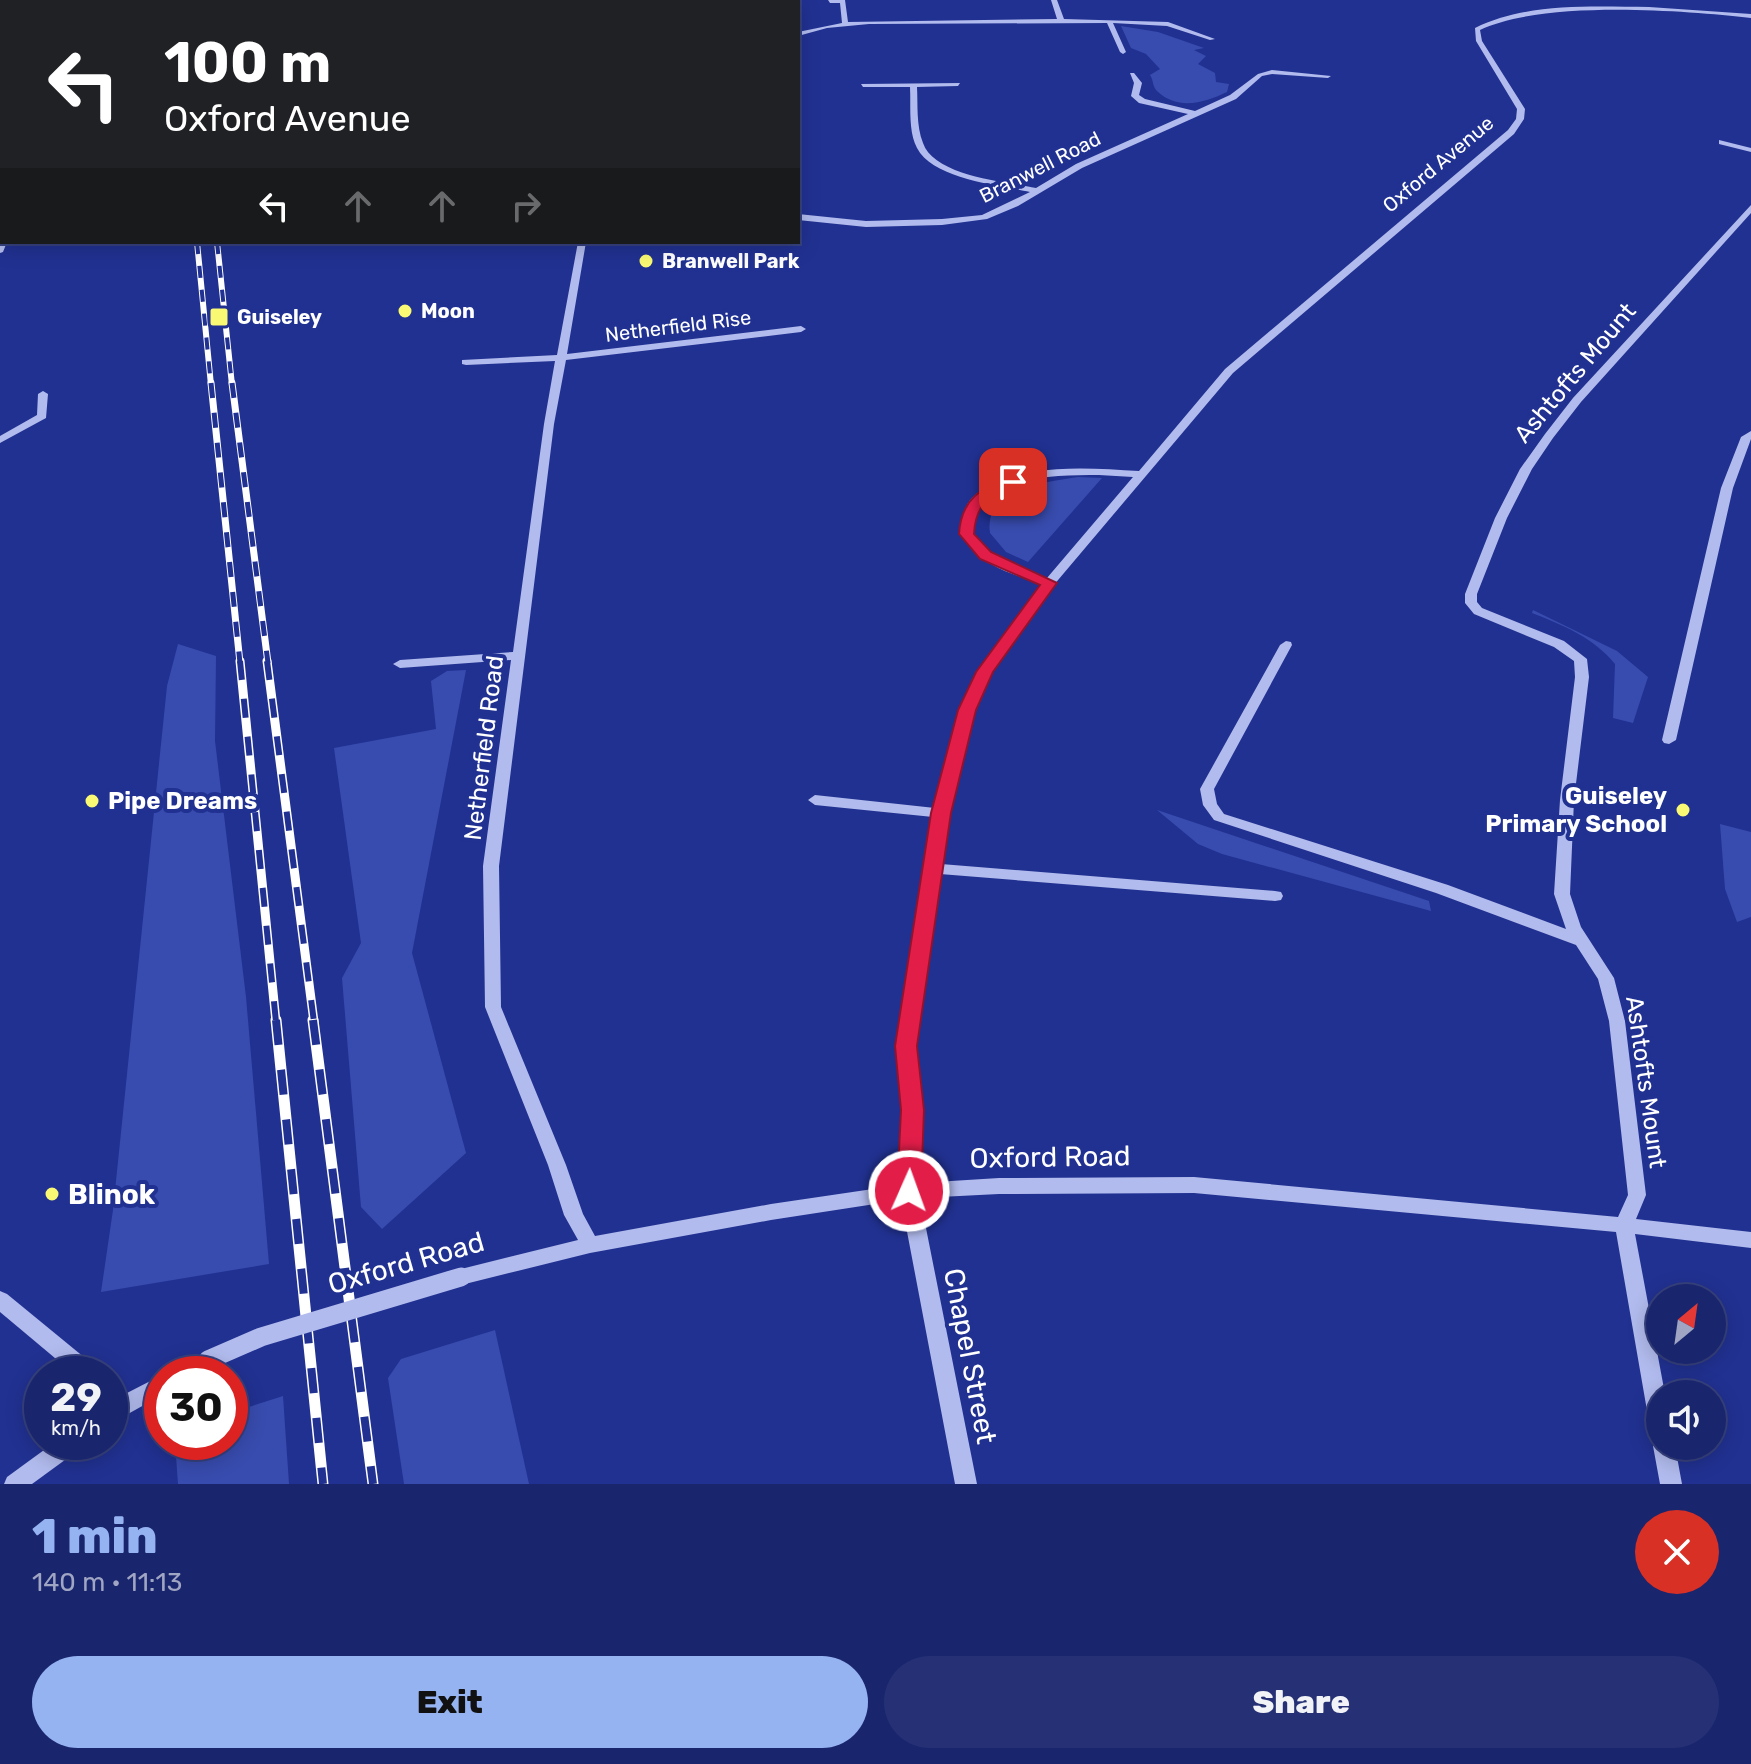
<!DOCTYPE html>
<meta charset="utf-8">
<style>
body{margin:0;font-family:Rubik,sans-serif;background:#263175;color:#f1f3f6;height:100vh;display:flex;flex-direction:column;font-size:30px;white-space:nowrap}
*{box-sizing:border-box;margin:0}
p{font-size:26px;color:#9fa5c2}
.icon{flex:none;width:44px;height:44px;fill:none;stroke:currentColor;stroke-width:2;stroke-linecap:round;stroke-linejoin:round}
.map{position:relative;height:1484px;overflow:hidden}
.side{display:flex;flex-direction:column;background:#19256d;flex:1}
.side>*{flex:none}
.top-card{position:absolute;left:0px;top:0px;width:800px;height:244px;box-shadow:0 4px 20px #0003,0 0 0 2px #374280;background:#202124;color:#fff;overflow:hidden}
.needle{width:52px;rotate:29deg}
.fabs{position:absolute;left:1646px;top:1284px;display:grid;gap:16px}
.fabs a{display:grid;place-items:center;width:80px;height:80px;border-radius:50%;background:#19256d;box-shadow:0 4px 20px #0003,0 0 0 2px #374280;font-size:40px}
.speed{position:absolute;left:24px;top:1356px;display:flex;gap:16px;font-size:40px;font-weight:700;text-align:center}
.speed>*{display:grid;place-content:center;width:104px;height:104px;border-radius:50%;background:#19256d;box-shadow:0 4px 20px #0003,0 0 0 2px #374280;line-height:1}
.speed small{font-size:20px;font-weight:400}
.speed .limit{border:12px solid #d22;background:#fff;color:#111}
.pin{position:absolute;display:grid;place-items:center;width:68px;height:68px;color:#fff;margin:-34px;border-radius:16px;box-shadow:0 4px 12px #0006}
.me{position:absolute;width:88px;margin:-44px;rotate:2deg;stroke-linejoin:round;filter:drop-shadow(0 0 6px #0008)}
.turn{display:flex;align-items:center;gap:28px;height:168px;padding:0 32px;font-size:36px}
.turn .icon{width:104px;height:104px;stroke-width:2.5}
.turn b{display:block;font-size:56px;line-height:68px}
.lanes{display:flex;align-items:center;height:76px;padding:0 32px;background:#0003;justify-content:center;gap:40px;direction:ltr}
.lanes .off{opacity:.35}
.round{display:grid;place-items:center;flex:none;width:84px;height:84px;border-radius:42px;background:#263175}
.head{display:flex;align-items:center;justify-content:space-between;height:136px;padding:0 32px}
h1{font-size:48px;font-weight:800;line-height:60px;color:#95b2f1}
.cta{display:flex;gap:16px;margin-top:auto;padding:16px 32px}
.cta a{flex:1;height:92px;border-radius:48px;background:#95b2f1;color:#111;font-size:32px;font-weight:800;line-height:92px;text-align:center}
.cta a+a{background:#263175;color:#f1f3f6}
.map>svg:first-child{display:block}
.green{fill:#384caf}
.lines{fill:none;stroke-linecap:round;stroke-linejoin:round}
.minor{fill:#b1bbed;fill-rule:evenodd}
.rail-far3-casing{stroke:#fff;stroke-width:6}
.rail-far2-casing{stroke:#fff;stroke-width:7}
.rail-far1-casing{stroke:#fff;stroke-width:9}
.rail-casing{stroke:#fff;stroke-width:11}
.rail-far3{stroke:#213191;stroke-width:4;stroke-dasharray:12;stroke-linecap:butt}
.rail-far2{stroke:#213191;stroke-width:5;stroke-dasharray:15;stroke-linecap:butt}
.rail-far1{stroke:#213191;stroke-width:6;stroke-dasharray:19;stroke-linecap:butt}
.rail{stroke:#213191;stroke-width:8;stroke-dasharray:25;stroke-linecap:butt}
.minor-bridge{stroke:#b1bbed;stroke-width:19}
.route{fill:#e11d48;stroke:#92132f;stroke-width:2}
.poi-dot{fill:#faf973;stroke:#213191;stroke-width:3}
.labels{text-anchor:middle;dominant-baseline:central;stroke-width:8;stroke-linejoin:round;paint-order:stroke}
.far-street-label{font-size:20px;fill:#fff;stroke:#213191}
.far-poi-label{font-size:20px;font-weight:bold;fill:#fff;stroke:#213191;text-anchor:start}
.street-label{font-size:24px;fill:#fff;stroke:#213191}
.poi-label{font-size:24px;font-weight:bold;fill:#fff;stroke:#213191;text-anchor:end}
.near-street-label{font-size:28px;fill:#fff;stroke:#213191}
.near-poi-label{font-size:28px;font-weight:bold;fill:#fff;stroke:#213191;text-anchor:start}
</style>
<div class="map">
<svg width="1751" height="1484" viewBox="0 0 1751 1484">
<rect width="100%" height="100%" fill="#213191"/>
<!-- green -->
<g class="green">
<path d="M 1121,26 L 1158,32 L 1204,48 L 1194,50 L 1206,56 L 1198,64 L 1215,73 L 1216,82 L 1229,84 L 1227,92 C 1206,102 1179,111 1158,92 C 1152,87 1154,81 1150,75 L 1160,69 L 1146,54 L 1131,48 Z"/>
<path d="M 1078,477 L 1102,478 L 1028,562 L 1006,552 L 990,533 C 983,488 1046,482 1078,477 Z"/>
<path d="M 1533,610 L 1617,651 L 1648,677 L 1633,723 L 1613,718 L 1615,664 C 1594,638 1563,625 1532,613 Z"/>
<polygon points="178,644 216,656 215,741 246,997 269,1264 101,1292 113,1210 167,686"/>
<polygon points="466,670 412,953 466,1153 382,1229 361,1207 342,978 361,943 334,748 436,729 431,681 447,671"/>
<polygon points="1157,810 1429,901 1431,911 1222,854 1198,844"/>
<polygon points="1720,824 1751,832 1751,917 1737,922 1725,889"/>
<polygon points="495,1330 529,1484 404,1484 388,1378 401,1359"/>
<polygon points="283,1396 289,1484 178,1484 175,1442 230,1442 230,1413"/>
</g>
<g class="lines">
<!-- minor -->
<g class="minor">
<polygon points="526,0 533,0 535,2 528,2"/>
<polygon points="828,0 845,0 848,22 1057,19 1051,0 1057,0 1064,19 1168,22 1215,39 1210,40 1167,26 1113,23 1126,52 1123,54 1120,52 1107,23 869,24 827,28 798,36 798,32 842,23 840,3 830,3"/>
<path d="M 1649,7 L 1751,14 L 1751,18 C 1680,10 1544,0 1480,30 L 1482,41 L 1525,109 L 1524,119 L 1514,134 L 1233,373 L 1053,586 L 992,672 L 974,710 L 948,813 L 941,864 L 1275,891 L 1281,892 L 1283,896 L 1281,900 L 1275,901 L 940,874 L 915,1046 L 922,1110 L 919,1183 L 999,1178 L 1194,1177 L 1618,1217 L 1628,1195 L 1609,1021 L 1598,979 L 1576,945 L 1436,893 L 1214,820 L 1203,805 L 1200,789 L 1280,645 L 1286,641 L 1291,642 L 1292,645 L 1214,789 L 1217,804 L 1224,814 L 1448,885 L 1566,929 L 1554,894 L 1560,800 L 1575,677 L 1574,661 L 1554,647 L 1474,614 L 1465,603 L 1465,594 L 1495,518 L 1520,469 L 1545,434 L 1573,398 L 1751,205 L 1751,213 L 1581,402 L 1553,438 L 1532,469 L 1507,518 L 1477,594 L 1477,602 L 1482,608 L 1564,641 L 1587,659 L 1589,677 L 1574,800 L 1570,894 L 1581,927 L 1614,978 L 1625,1021 L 1646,1195 L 1636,1219 L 1751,1232 L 1751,1248 L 1635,1234 L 1665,1394 L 1660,1394 L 1660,1432 L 1653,1429 L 1649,1422 L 1616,1232 L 1194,1193 L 999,1194 L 920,1198 L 977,1484 L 955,1484 L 901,1200 L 771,1220 L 590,1253 L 461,1285 L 454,1283 L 451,1277 L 454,1271 L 461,1269 L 578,1240 L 564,1215 L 548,1165 L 485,1007 L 483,866 L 511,660 L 400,668 L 393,664 L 400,660 L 513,652 L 544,424 L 555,361 L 466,365 L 462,364 L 462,360 L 557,355 L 578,242 L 586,242 L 567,354 L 801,326 L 806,329 L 801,332 L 566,360 L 554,424 L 499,866 L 501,1007 L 566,1165 L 583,1214 L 595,1236 L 771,1204 L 900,1185 L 904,1110 L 897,1046 L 933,817 L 815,805 L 808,800 L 815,795 L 935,808 L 960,710 L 978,672 L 1042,584 C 1018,576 988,568 971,548 C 959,534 959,512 972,498 C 986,483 1015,476 1034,472 C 1068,466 1104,469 1139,471 L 1225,369 L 1508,130 L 1516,119 L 1517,109 L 1476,41 L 1475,28 C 1528,2 1592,7 1649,7 ZM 1099,475 L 1133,477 L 1047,578 C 1028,571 1006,564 990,552 C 950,523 985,494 1018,483 C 1044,475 1072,475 1099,475 Z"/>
<path d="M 1272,70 L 1331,76 L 1328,78 L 1272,74 L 1262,76 L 1236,99 L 1082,168 L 1018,206 L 987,219 L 942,225 L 866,227 L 798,220 L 798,214 L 866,221 L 942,219 L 982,215 L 1030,192 C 998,185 933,179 917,148 C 908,131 911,106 910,87 L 863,87 L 861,84 L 960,83 L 958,86 L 917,87 C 918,105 916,125 923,143 C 934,176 1006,182 1036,188 L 1076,164 L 1188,114 L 1139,103 L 1131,96 L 1134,83 L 1130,73 L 1134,73 L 1142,83 L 1139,95 L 1145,99 L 1195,111 L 1230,95 L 1258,74 Z"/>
<polygon points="1719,140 1751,148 1751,152 1719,144"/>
<polygon points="0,240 7,242 3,252 0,253"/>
<polygon points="43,391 48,394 46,418 0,443 0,436 37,415 38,394"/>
<polygon points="1751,431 1751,439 1733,488 1676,740 1669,744 1664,743 1662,740 1721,488 1741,437"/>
<polygon points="0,1291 7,1294 96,1367 99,1374 74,1374 0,1312"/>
<path d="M 208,1351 L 215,1354 L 218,1360 C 209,1378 189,1374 172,1374 L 175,1367 Z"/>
<polygon points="162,1375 162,1395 110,1424 110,1382 127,1393"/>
<polygon points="1660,1438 1660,1446 1675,1446 1682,1484 1660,1484 1653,1446 1656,1439"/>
<polygon points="55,1442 83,1442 80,1449 32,1484 4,1484 7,1477"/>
</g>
<defs>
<g id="rail-far3">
<polyline points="197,242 211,385"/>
<polyline points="217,242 232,385"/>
</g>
<g id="rail-far2">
<polyline points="211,383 240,663"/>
<polyline points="232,383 268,663"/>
</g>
<g id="rail-far1">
<polyline points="240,661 276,1022"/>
<polyline points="267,661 314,1022"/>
</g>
<g id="rail">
<polyline points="276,1020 323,1484"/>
<polyline points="313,1020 373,1484"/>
</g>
</defs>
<!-- rail-far3 casing -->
<use href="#rail-far3" class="rail-far3-casing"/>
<!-- rail-far2 casing -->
<use href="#rail-far2" class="rail-far2-casing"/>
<!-- rail-far1 casing -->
<use href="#rail-far1" class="rail-far1-casing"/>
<!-- rail casing -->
<use href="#rail" class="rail-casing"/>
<!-- rail-far3 -->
<use href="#rail-far3" class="rail-far3"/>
<!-- rail-far2 -->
<use href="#rail-far2" class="rail-far2"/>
<!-- rail-far1 -->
<use href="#rail-far1" class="rail-far1"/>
<!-- rail -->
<use href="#rail" class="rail"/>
<!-- minor-bridge -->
<polyline class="minor-bridge" points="208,1360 261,1337 461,1277"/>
</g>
<!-- route -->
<path class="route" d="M 1013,477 L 1020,482 L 1018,485 C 991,498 976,500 974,534 L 991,552 L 1057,583 L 993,672 L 976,710 L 951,813 L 917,1046 L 924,1110 L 921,1191 L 918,1198 L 909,1201 L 901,1198 L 897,1191 L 901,1110 L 895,1046 L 931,813 L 958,710 L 976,672 L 1040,585 L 980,559 L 959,534 C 961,499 981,487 1013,477 Z"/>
<!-- markers -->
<g class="poi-dot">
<circle cx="646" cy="261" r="8"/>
<circle cx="405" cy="311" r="8"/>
<rect x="209" y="307" width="20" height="20" rx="4"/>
<circle cx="92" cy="801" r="8"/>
<circle cx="1683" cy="810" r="8"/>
<circle cx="52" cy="1194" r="8"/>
</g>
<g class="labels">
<!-- far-street labels -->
<g class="far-street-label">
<text transform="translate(1438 164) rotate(-40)">Oxford Avenue</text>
<text transform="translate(1040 167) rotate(-27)">Branwell Road</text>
<text transform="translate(678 326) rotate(-7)">Netherfield Rise</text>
</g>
<!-- far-poi labels -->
<g class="far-poi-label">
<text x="662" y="261">Branwell Park</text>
<text x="421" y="311">Moon</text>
<text x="237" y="317">Guiseley</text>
</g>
<!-- street labels -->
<g class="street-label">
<text transform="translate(1575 373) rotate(-50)">Ashtofts Mount</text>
<text transform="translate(484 748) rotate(-83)">Netherfield Road</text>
<text transform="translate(1646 1082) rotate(82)">Ashtofts Mount</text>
</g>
<!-- poi labels -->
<g class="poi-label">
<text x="1667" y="796">Guiseley<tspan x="1667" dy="28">Primary School</tspan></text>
<text x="108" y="801" text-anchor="start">Pipe Dreams</text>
</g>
<!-- near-street labels -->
<g class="near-street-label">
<text transform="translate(1050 1157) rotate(-1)">Oxford Road</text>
<text transform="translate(406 1263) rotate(-16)">Oxford Road</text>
<text transform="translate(970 1356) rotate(79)">Chapel Street</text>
</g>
<!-- near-poi labels -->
<g class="near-poi-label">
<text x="68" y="1194">Blinok</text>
</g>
</g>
</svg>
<div class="fabs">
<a><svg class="needle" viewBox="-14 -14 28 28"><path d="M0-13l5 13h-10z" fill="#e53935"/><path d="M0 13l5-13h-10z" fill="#9fa5c2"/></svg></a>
<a><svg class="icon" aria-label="sound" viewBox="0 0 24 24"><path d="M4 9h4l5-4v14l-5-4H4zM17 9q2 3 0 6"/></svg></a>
</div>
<div class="speed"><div>29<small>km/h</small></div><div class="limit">30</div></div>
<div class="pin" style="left:1013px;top:482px;background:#d93025"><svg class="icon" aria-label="arrive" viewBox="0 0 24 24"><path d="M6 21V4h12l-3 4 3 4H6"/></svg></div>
<svg class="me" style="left:909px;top:1191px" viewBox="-20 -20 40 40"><circle r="17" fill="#e11d48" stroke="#fff" stroke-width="3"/><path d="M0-11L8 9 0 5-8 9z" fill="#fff"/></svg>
<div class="top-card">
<div class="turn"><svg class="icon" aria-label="left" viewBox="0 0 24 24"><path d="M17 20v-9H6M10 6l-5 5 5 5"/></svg><div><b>100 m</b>Oxford Avenue</div></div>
<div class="lanes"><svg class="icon" aria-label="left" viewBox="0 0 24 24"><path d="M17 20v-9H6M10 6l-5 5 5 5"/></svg><svg class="icon off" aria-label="ahead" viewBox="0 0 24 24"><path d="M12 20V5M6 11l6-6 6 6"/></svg><svg class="icon off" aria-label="ahead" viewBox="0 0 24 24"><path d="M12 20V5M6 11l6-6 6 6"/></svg><svg class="icon off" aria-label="right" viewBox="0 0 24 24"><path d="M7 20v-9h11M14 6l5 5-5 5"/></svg></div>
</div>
</div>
<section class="side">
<div class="head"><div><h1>1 min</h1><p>140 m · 11:13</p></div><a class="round" style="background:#d93025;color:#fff"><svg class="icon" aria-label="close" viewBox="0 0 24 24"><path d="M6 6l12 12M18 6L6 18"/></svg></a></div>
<div class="cta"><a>Exit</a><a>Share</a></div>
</section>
